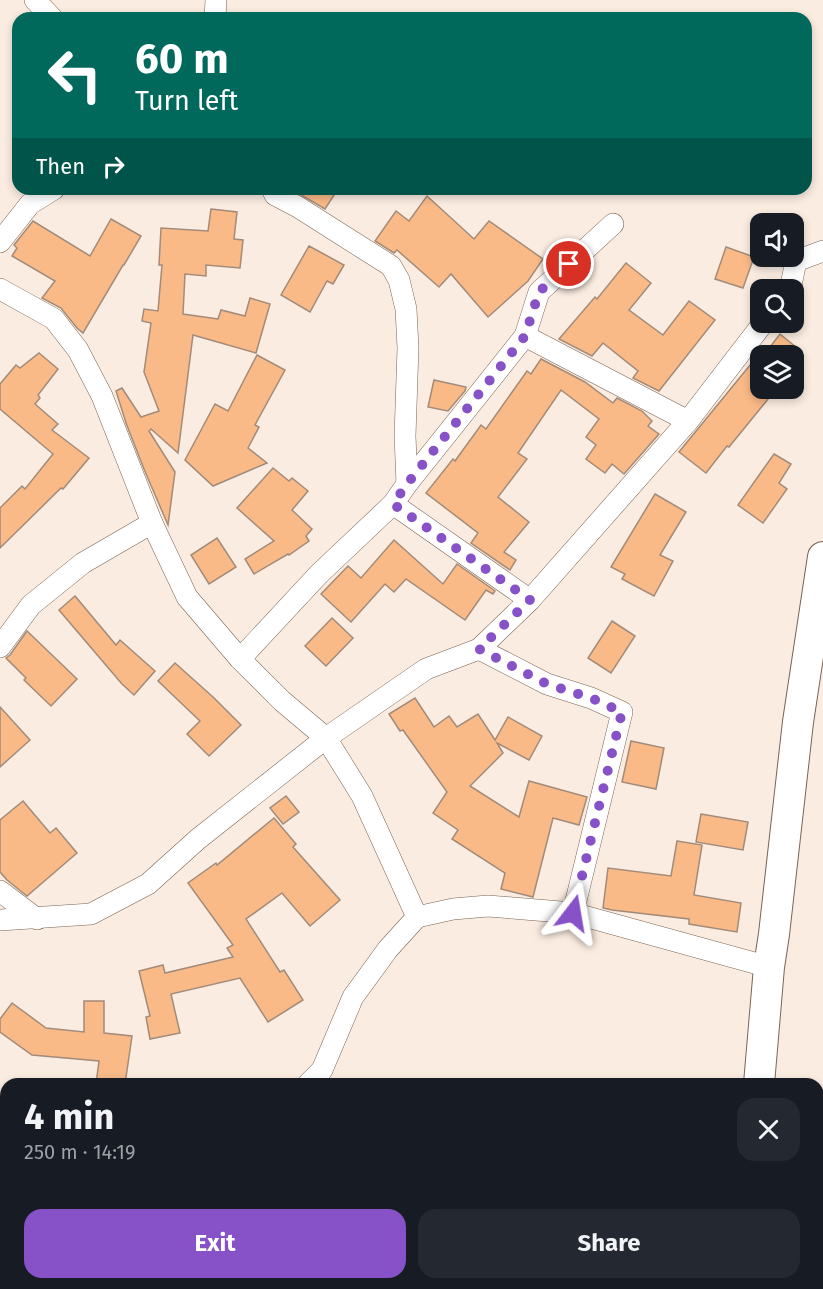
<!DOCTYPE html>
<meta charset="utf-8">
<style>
body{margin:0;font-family:"Fira Sans",sans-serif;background:#242831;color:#f1f3f6;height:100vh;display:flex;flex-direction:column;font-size:22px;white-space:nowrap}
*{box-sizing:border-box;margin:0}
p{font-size:20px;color:#9ea1a6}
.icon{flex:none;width:33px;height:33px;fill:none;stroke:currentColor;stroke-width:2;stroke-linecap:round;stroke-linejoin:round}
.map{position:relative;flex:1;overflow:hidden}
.drawer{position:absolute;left:0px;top:1078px;width:824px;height:212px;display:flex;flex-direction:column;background:#171b24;border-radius:18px 18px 0 0;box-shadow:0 3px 9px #0003}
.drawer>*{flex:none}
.banner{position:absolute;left:12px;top:12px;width:800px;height:183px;border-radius:18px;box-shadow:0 3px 9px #0003;background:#00695c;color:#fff;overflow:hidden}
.buttons{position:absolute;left:750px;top:213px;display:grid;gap:12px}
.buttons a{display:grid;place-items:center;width:54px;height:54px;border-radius:12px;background:#171b24;box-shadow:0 3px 9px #0003;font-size:30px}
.pin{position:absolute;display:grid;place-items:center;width:51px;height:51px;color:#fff;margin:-26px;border:3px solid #fff;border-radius:50%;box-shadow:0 2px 6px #0007}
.me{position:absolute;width:66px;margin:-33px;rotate:14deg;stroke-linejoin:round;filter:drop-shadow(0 0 4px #0008)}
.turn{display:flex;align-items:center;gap:21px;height:126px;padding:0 24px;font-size:27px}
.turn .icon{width:78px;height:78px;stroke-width:2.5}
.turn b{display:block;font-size:42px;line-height:51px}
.then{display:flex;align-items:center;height:57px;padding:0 24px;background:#0003;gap:12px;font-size:22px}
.round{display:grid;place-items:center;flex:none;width:63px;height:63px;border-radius:18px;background:#242831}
.summary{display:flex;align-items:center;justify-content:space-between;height:102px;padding:0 24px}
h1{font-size:36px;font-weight:700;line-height:45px}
.action{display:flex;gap:12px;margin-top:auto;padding:12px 24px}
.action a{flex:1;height:69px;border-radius:18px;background:#8751c8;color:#fff;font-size:24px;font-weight:700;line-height:69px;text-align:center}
.action a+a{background:#242831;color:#f1f3f6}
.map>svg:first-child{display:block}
.building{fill:#faba88;stroke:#a28b79;stroke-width:1.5}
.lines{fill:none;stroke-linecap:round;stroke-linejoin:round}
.street-casing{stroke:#796453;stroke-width:22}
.secondary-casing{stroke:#796453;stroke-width:32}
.street{stroke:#fff;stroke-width:21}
.secondary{stroke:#fff;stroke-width:30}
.route{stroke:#8751c8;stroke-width:10;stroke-dasharray:0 18}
</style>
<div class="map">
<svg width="823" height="1289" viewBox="0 0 823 1289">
<rect width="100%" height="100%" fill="#fbece1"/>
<!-- building -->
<g class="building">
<polygon points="291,189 338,189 325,209"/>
<polygon points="427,196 474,239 489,221 543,259 528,281 488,317 451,274 439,287 397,250 394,253 375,241 396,211 409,221"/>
<polygon points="211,209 237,212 234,239 243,240 240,268 206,265 206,276 185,274 183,314 218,319 221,310 245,316 250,298 270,304 256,353 193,335 178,453 151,429 149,431 175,472 168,525 144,469 126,423 116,391 122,388 141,417 159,411 144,372 151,323 142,321 144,309 158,311 162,265 159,265 161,228 208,231"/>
<polygon points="111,219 141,236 124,265 123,265 83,333 77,328 61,308 42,298 55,281 12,256 17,248 14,245 33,221 90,256"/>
<polygon points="309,246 344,265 333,284 327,281 310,312 281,295"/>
<polygon points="726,247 754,257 743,288 715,279"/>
<polygon points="626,263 651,283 629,310 663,335 689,301 715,320 659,391 633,378 638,371 603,343 592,356 559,339 595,297 597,299"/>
<polygon points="780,334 802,352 794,362 794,356 763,356"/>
<polygon points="39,353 58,369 38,395 40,398 35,404 58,424 52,430 89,458 63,489 61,488 0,548 0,508 22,486 25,489 53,454 0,409 0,384 16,365 20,368"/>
<polygon points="257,355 285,370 255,425 259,427 248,448 267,463 213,486 185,460 215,404 228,411"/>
<polygon points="760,358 760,388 777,388 729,447 727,446 706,473 679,452 755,359 758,361"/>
<polygon points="541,359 585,382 613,403 617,398 642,411 652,421 648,426 659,434 624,474 612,464 605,473 586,459 596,445 586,437 599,419 561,390 518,453 527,459 498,497 529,522 504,552 516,560 510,570 471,543 478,533 426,493 453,459 455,461 481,425 486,429 527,371 531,374"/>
<polygon points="434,380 466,387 465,391 448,411 428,407"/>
<polygon points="774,454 791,464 779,483 787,489 763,523 738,505"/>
<polygon points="273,468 289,481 292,478 308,491 292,510 312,529 306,536 309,541 289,555 288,554 254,574 245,559 274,541 237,508"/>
<polygon points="655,494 686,512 660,555 673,561 654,596 622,579 625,574 611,567"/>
<polygon points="217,538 236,567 209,584 191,555"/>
<polygon points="394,540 443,584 457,564 495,591 493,594 486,590 465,620 406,579 394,592 385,584 351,622 321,594 348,566 361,578"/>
<polygon points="75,596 116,645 120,640 155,671 134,695 122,684 59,610"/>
<polygon points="332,618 353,638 326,666 305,646"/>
<polygon points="612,621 635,636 611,673 588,658"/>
<polygon points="27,631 77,679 51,706 24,680 26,678 6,658 10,655"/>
<polygon points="175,663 213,697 241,725 209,756 187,734 200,721 158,681"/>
<polygon points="415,698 434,727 449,716 457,727 478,714 495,740 508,717 542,736 529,760 497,743 503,753 470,786 519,817 529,781 587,797 579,825 553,818 533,897 501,889 505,873 452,839 458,830 433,813 447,792 403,730 400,731 389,714"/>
<polygon points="0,707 30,740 0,767"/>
<polygon points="631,741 664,748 656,789 622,782"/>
<polygon points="286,796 299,812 283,824 270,808"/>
<polygon points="23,801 50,833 56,828 77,853 27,896 7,880 0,872 0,820"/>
<polygon points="701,814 748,822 743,850 696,842"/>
<polygon points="274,818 296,844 293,847 340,900 310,926 282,893 246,919 280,972 284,970 303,1000 268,1022 240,978 171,994 180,1033 150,1039 146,1017 150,1016 139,971 163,965 165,973 233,957 227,948 233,945 188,883 216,863 217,865"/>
<polygon points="677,841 702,845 694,895 741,903 737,932 689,924 689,919 612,910 603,908 608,868 671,876"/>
<polygon points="84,1001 104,1001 104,1033 132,1036 125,1084 96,1084 99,1061 32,1055 0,1032 0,1019 12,1003 46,1028 84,1032"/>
</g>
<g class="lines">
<defs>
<g id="street">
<polyline points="35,0 52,18"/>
<polyline points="215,18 216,0"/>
<polyline points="272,189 275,195 298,207 391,266 399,280 406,309 408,348 405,436 407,484"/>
<polyline points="0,242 30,204 54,189"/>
<polyline points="0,289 54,319 78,350 102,396 152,523 187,597 240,659 282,701 326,738 362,796 417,917 388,949 353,997 322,1070 308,1084"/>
<polyline points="790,290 796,261 823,251"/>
<polyline points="525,336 688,421"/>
<polyline points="393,504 530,600"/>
<polyline points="0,647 31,605 83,563 152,523"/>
<polyline points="479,649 547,684 591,698 622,712 573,913"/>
<polyline points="240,659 319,574 393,504 407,484 525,336 539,292 613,224"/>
<polyline points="0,891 37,919"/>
<polyline points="417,917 453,909 488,906 573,913 769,967"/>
<polyline points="0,920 91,914 148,884 198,839 326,738 426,669 479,649 530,600 688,421 764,322"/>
<polyline points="237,1284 238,1285"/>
</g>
<g id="secondary">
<polyline points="759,1084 769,967 774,934 798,722 823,557"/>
<polyline points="743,1289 745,1284"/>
</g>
</defs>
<!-- street casing -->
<use href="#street" class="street-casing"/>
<!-- secondary casing -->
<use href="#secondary" class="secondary-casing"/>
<!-- street -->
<use href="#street" class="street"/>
<!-- secondary -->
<use href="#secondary" class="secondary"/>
</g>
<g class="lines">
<!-- route -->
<polyline class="route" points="569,264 539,292 525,336 407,484 393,504 530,600 479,649 547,684 591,698 622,712 573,913"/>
</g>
</svg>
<div class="buttons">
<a><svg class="icon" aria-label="sound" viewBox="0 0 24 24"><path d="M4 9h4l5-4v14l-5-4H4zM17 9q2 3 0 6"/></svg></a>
<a><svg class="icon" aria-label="search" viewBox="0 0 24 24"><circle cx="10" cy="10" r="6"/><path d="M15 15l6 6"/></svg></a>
<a><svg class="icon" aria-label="layers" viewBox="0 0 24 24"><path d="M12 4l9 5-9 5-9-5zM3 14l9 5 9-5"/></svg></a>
</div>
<div class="pin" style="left:569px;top:264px;background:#d93025"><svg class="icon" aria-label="arrive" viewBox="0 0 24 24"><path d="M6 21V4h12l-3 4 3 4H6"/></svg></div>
<svg class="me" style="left:573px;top:913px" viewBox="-20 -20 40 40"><path d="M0-17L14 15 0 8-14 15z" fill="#8751c8" stroke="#fff" stroke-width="4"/></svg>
<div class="banner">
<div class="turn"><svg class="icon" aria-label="left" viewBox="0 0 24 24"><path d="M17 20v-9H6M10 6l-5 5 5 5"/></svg><div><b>60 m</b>Turn left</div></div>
<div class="then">Then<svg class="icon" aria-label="right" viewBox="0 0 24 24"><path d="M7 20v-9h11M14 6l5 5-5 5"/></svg></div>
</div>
<section class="drawer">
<div class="summary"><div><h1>4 min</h1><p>250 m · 14:19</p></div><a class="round"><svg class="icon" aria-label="close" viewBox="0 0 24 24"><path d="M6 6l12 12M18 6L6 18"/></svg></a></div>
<div class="action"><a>Exit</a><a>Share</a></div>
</section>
</div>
